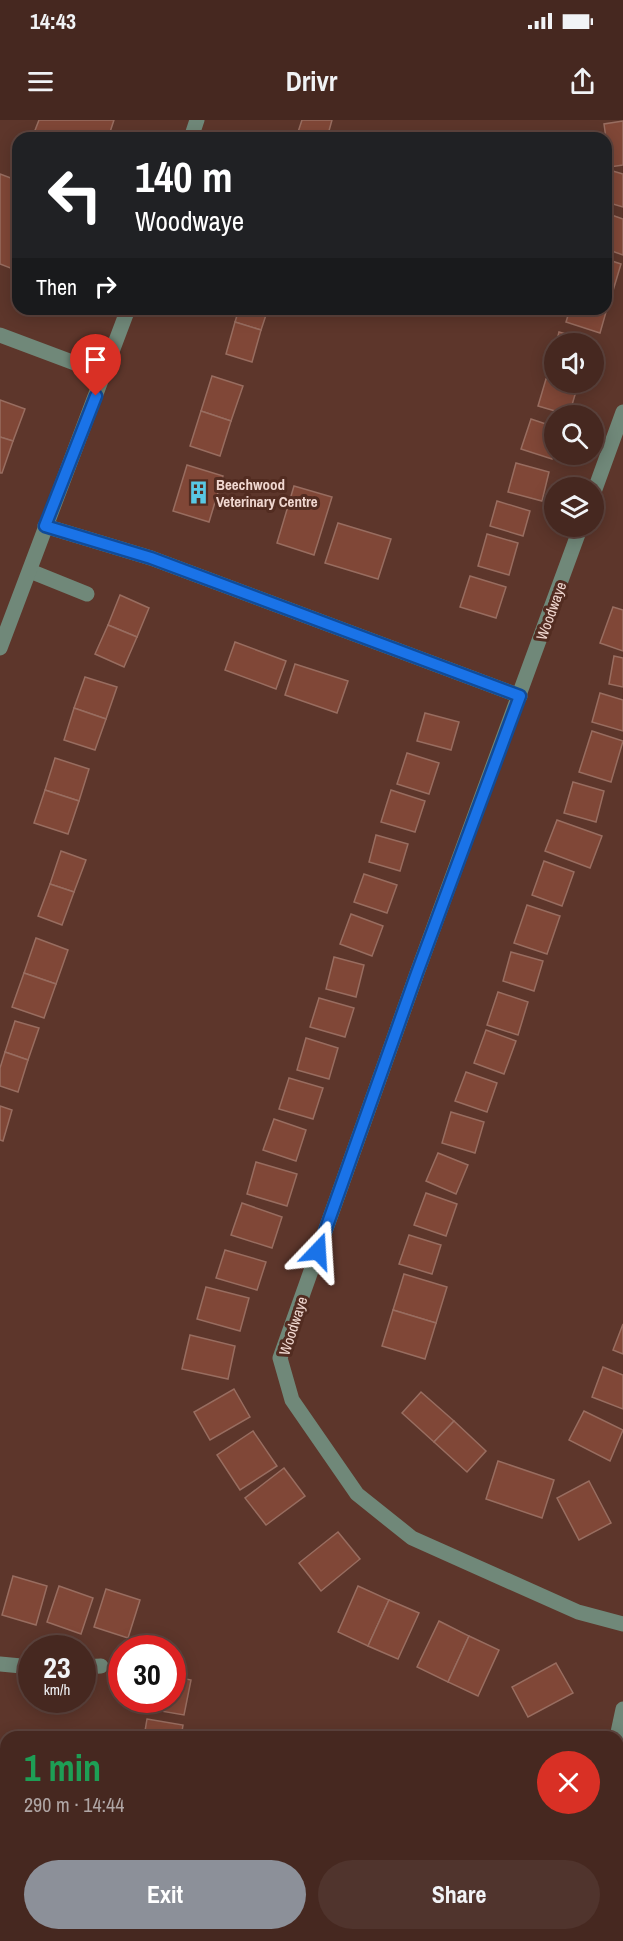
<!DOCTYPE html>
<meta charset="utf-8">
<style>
body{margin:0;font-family:"Archivo Narrow",sans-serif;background:#50342d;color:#f1f3f6;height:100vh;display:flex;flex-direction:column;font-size:22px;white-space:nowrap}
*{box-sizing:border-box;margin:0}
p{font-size:20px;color:#b0a6a5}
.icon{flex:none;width:33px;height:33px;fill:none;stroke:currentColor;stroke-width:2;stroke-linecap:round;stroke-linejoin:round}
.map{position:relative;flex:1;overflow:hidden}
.panel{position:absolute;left:0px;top:1611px;width:624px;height:210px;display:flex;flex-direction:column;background:#462820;border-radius:18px 18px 0 0;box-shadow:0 3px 15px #0003,0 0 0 2px #5e443e}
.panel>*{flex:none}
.guide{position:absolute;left:12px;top:12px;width:600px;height:183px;border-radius:18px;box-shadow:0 3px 15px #0003,0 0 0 2px #5e443e;background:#202124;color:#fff;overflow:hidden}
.controls{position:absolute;left:544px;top:213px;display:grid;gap:12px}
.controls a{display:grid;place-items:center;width:60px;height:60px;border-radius:50%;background:#462820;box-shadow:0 3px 15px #0003,0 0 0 2px #5e443e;font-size:30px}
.speed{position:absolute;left:18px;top:1515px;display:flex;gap:12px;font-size:30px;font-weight:700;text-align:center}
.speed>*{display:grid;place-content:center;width:78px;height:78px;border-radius:50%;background:#462820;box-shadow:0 3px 15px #0003,0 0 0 2px #5e443e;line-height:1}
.speed small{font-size:15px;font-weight:400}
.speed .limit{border:9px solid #d22;background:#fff;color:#111}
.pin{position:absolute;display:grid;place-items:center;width:51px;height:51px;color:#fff;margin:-62px -26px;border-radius:50% 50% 50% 0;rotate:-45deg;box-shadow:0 0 6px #0007}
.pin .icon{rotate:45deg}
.me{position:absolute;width:66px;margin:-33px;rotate:20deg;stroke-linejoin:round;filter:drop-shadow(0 0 4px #0008)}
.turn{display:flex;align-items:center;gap:21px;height:126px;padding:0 24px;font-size:27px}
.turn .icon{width:78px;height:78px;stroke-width:2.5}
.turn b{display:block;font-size:42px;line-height:51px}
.then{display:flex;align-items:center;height:57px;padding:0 24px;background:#0003;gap:12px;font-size:22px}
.round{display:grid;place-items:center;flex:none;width:63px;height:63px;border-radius:32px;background:#50342d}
.overview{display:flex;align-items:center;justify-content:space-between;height:102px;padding:0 24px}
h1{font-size:36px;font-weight:700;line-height:45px;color:#1e9e55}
.primary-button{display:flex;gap:12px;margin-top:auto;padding:12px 24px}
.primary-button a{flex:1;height:69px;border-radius:36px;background:#8c9099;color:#fff;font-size:24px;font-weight:700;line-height:69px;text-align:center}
.primary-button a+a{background:#50342d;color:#f1f3f6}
.status{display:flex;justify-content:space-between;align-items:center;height:42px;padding:0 30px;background:#462820;direction:ltr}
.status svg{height:16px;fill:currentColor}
header{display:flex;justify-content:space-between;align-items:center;height:78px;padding:0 24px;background:#462820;font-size:27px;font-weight:700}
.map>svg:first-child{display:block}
.building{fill:#804737;stroke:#986d60;stroke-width:1.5}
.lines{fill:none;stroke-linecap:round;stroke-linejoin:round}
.minor{stroke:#708879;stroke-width:15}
.route-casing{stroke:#114b97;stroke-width:15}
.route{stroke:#1a73e8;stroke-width:10}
.labels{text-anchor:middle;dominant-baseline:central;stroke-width:6;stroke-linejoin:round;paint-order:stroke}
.poi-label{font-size:15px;font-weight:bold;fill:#f0d7d0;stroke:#522c21;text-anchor:start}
.street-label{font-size:15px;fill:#f0d7d0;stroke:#522c21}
</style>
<div class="status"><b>14:43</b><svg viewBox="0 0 49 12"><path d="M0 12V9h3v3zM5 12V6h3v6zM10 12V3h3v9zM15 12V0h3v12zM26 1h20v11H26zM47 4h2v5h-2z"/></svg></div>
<header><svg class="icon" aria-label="menu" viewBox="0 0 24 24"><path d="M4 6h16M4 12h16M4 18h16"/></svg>Drivr<svg class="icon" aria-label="share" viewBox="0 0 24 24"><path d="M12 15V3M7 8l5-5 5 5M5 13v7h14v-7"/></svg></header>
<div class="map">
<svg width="623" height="1821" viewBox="0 0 623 1821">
<rect width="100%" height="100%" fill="#5d362b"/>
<!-- building -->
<g class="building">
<polygon points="39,0 114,0 108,18 32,18"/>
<polygon points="302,0 332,0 327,18 296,18"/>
<polygon points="623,1 623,45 610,47 604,4"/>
<polygon points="606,49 623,54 623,87 606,82"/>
<polygon points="0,54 16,60 18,55 18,151 0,144"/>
<polygon points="606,93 623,99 623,135 606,129"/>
<polygon points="606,139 621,144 612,174 606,172"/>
<polygon points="606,184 608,185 600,213 566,202 570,189 606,189"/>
<polygon points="239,189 268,189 261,210 235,202"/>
<polygon points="235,202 261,210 252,242 226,234"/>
<polygon points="559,212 594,222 594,224 556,224"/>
<polygon points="212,256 243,266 231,301 201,291"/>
<polygon points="546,259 577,268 569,295 538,286"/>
<polygon points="0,280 25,289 13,321 0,317"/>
<polygon points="201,291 231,301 220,336 190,326"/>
<polygon points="531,299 555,307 552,339 521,329"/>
<polygon points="0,317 13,321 2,353 0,353"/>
<polygon points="516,343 549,352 542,381 508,372"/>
<polygon points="187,345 223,356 209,402 173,391"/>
<polygon points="294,366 332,377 314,435 277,423"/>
<polygon points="497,381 530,391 523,416 490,406"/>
<polygon points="338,403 391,419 378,459 325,443"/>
<polygon points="487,414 518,423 509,455 478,446"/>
<polygon points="470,456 506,467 496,498 460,487"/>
<polygon points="120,475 149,488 137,517 108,505"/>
<polygon points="613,487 623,490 623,531 600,523"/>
<polygon points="108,505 137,517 124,547 95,534"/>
<polygon points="235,522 286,541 276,569 225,550"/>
<polygon points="614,536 623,538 623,567 609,564"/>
<polygon points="295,544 348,561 337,593 285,575"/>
<polygon points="85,557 117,567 106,599 74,588"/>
<polygon points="600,573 623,580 623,611 592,602"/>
<polygon points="74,588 106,599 95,630 64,620"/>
<polygon points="425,593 459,602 451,630 417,621"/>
<polygon points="592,611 623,621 611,662 579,652"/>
<polygon points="407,633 439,643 429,674 397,664"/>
<polygon points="55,638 89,649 79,681 45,670"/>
<polygon points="573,662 604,671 596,702 564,693"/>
<polygon points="45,670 79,681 68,714 34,703"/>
<polygon points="391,670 425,681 415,712 381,702"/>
<polygon points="557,700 602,716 590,748 545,731"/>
<polygon points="376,715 408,724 400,751 369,742"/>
<polygon points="61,731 86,740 74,772 50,764"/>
<polygon points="544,741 574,752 562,786 532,775"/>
<polygon points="364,754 397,765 387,793 354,782"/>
<polygon points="50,764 74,772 62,805 38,796"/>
<polygon points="527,785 560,796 547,834 514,823"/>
<polygon points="351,794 383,806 372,836 340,824"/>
<polygon points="36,818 68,830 56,864 24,853"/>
<polygon points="511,832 543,841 534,871 503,861"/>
<polygon points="334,837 364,845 356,877 326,869"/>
<polygon points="24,853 56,864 44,898 12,887"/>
<polygon points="498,872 528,882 518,915 487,905"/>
<polygon points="319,878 354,888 345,917 310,907"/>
<polygon points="15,901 39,908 28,940 5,932"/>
<polygon points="486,910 516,921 504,954 474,943"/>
<polygon points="306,918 338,928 329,959 297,950"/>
<polygon points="5,932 28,940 18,972 0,966 0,948"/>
<polygon points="466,952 497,963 487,992 455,981"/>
<polygon points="289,958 323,968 313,999 279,989"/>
<polygon points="0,986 12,990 3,1021 0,1020"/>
<polygon points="451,992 484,1002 475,1033 442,1023"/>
<polygon points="274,999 306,1010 296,1041 263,1030"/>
<polygon points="438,1033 468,1045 456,1074 426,1061"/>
<polygon points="256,1042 297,1054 287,1086 247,1074"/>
<polygon points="426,1073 457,1084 446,1116 414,1105"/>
<polygon points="242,1083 282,1097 272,1128 231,1115"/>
<polygon points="409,1115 441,1125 432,1154 399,1144"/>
<polygon points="225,1130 266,1142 257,1170 216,1158"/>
<polygon points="404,1154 447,1167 436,1203 393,1190"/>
<polygon points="206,1167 249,1178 240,1211 197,1199"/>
<polygon points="393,1190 436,1203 425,1239 382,1226"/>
<polygon points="623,1204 623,1234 613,1230"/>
<polygon points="190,1215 235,1226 228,1259 182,1249"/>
<polygon points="603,1247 623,1255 623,1289 592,1277"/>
<polygon points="234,1269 250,1297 210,1320 194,1292"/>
<polygon points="421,1272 454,1301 434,1322 402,1293"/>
<polygon points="584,1291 623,1310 610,1341 569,1320"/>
<polygon points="454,1301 486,1331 467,1352 434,1322"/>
<polygon points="253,1311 277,1346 240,1370 217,1335"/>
<polygon points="498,1341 554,1360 542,1398 486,1379"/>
<polygon points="284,1348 305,1376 266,1405 245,1378"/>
<polygon points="589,1361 611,1403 579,1420 557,1378"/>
<polygon points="338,1412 360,1439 321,1471 299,1443"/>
<polygon points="13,1456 47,1466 36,1505 2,1495"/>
<polygon points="59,1466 93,1478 81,1514 47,1502"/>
<polygon points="358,1466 389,1480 368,1526 338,1512"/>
<polygon points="106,1469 140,1480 128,1518 94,1507"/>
<polygon points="389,1480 419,1493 398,1539 368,1526"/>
<polygon points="439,1501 469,1516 448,1562 417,1547"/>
<polygon points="469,1516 499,1530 478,1576 448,1562"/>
<polygon points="556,1543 573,1573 528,1597 512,1567"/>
<polygon points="172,1556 191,1560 184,1595 149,1589 151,1580 172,1580"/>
<polygon points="147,1599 183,1605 181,1617 144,1617"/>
<polygon points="6,1669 6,1721 0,1719 0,1687"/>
<polygon points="0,1813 14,1817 12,1821 0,1821"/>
<polygon points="371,1815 395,1815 393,1821"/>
<polygon points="395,1815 421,1815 419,1821 393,1821"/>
<polygon points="421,1815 448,1815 446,1821 419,1821"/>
<polygon points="448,1815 474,1815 473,1821 446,1821"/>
<polygon points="474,1815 481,1815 499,1821 473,1821"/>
</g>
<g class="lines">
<!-- minor -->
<g class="minor">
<polyline points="191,18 197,0"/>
<polyline points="0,215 104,254"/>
<polyline points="594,372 623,292"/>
<polyline points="45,406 151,438 520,576"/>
<polyline points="581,406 417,853 280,1238 292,1280 357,1374 412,1418 578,1492 623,1504"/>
<polyline points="30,451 87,474"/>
<polyline points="0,528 128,189"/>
<polyline points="0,1544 32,1547"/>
<polyline points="82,1547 101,1546"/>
<polyline points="50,1580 50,1586"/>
<polyline points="617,1617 623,1589"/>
<polyline points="0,1766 6,1768"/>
<polyline points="159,1815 179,1821"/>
<polyline points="571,1821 573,1815"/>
</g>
</g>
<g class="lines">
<defs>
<polyline id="route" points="96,276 45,406 151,438 520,576 417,853 318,1131"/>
</defs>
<!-- route casing -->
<use href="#route" class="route-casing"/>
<!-- route -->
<use href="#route" class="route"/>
</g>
<!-- icons -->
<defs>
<symbol id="building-bare" viewBox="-9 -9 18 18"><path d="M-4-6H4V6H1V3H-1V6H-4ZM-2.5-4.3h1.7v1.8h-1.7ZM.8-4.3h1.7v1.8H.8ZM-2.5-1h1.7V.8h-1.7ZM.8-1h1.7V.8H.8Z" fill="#59c8e4" stroke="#522c21" stroke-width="2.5" paint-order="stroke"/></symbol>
</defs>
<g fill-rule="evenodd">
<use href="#building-bare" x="182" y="356" width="33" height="33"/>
</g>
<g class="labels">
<!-- poi labels -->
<g class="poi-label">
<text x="216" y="364">Beechwood<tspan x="216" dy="17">Veterinary Centre</tspan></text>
</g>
<!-- street labels -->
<g class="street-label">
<text transform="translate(551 491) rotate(-70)">Woodwaye</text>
<text transform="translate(293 1206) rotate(-72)">Woodwaye</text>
</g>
</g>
</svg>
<div class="controls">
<a><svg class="icon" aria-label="sound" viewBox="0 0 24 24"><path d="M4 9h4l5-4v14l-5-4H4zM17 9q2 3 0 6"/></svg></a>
<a><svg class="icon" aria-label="search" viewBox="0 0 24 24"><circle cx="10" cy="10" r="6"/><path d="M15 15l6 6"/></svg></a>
<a><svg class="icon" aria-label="layers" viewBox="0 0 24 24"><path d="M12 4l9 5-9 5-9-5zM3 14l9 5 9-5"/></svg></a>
</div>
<div class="speed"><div>23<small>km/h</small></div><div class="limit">30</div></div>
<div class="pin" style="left:96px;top:276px;background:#d93025"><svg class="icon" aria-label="arrive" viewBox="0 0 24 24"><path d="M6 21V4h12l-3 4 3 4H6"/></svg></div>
<svg class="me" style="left:318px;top:1131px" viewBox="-20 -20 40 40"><path d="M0-17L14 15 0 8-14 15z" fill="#1a73e8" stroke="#fff" stroke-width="4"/></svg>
<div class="guide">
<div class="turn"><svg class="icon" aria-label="left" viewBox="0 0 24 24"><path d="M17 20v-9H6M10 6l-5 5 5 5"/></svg><div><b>140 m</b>Woodwaye</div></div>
<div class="then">Then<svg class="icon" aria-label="right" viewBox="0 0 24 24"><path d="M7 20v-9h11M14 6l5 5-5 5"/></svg></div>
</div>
<section class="panel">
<div class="overview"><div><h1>1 min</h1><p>290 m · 14:44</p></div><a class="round" style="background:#d93025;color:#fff"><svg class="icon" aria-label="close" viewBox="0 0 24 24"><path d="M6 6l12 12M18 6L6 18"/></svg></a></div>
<div class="primary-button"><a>Exit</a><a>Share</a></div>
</section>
</div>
